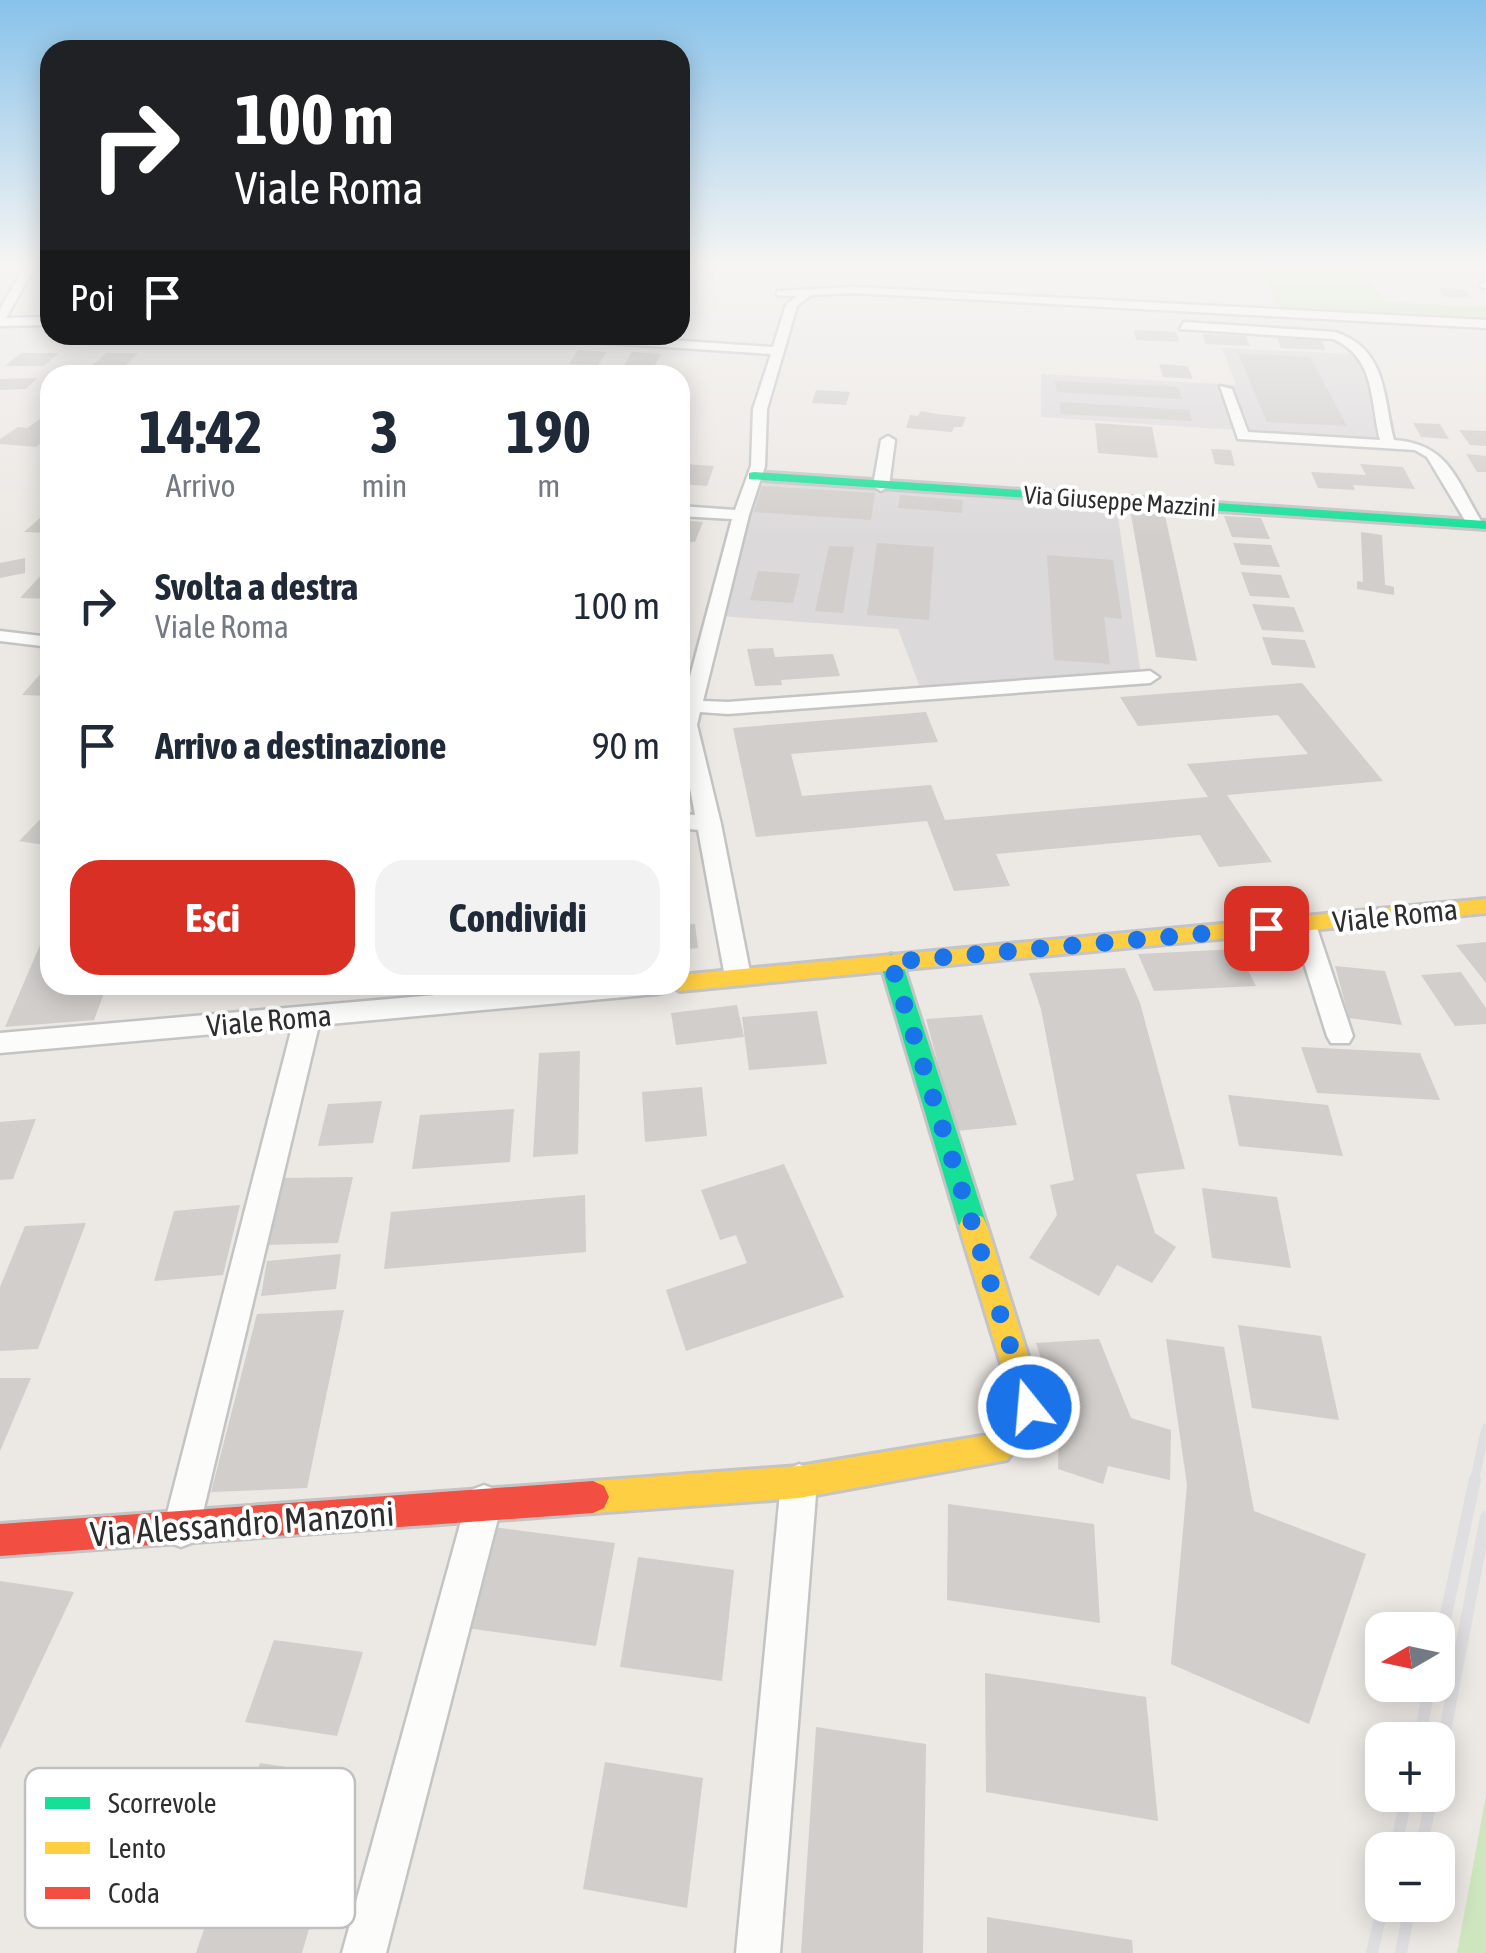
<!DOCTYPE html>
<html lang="it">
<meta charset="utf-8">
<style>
body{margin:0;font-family:"Asap Condensed",sans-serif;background:#f2f2f3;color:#1f2937;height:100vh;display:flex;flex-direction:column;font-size:38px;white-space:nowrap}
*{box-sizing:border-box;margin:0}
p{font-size:32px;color:#747a83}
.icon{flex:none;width:55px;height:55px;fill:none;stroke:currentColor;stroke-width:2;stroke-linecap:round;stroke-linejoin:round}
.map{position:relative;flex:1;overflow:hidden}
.details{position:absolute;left:40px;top:365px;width:650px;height:630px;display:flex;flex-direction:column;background:#fff;border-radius:30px;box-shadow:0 5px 25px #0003}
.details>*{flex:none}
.hud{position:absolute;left:40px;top:40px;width:650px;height:305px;border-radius:30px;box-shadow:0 5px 25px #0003;background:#202124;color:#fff;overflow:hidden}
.needle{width:65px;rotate:261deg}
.buttons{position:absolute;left:1365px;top:1612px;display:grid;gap:20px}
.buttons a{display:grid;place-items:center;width:90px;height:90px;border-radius:20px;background:#fff;box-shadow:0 5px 25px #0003;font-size:50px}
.pin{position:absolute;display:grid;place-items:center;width:85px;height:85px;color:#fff;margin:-42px;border-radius:20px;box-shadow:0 5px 15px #0006}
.me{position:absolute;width:110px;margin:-55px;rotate:343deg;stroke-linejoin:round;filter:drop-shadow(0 0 8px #0008)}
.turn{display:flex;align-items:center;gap:35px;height:210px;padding:0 30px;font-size:45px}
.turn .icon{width:130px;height:130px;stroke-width:2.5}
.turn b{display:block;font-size:70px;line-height:85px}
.then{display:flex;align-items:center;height:95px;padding:0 30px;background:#0003;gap:20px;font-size:38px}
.eta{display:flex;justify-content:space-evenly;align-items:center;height:170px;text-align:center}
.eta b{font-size:60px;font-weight:700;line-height:70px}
.button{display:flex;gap:20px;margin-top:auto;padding:20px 30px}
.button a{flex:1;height:115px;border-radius:30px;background:#d93025;color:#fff;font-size:40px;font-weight:700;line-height:115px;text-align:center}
.button a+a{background:#f2f2f3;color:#1f2937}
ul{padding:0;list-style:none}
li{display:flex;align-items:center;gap:30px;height:140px;padding:0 30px}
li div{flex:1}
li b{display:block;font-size:38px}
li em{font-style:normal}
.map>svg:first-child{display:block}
.industrial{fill:#dcd9db}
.green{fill:#cee6be}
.building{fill:#d1cecb}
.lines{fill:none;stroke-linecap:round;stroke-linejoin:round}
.street-casing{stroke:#c5c4c5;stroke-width:5}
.fast-casing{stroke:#c5c4c5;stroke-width:6}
.slow-casing{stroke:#c5c4c5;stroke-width:6}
.jam-casing{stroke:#c5c4c5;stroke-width:6}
.street{fill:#fcfcfb;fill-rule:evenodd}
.fast{fill:#16e098;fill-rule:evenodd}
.slow{fill:#ffcf43;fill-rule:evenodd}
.jam{fill:#f24e42;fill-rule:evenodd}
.rail-far1{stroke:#dfdfe1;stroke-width:9}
.rail{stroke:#dfdfe1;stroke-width:12}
.route{stroke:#1a73e8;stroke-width:18;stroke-dasharray:0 32.4}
.labels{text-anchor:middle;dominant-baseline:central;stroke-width:8;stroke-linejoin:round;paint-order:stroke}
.far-street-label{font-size:25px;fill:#2e2e2e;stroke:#fff}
.street-label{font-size:30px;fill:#2e2e2e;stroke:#fff}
.near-street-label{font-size:35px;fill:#2e2e2e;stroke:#fff}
.key{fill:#fff;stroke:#c0c0c0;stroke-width:2.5}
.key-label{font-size:28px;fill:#2e2e2e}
</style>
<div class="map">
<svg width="1486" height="1953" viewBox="0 0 1486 1953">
<rect width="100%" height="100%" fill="#ece8e4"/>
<!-- industrial -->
<g class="industrial">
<polygon points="1222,348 1356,354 1386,414 1391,447 1238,437 1235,430 1041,417 1041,374 1236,385"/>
<polygon points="765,482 1116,503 1141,675 921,690 898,629 721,616 752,494"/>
</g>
<!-- green -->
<g class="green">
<polygon points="1257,266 1358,266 1385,302 1486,307 1486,319 1282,307"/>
<polygon points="1486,1795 1486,1953 1457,1953"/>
</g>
<!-- building -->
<g class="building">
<polygon points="1438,288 1464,289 1472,298 1444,297"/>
<polygon points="1134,330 1176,332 1180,342 1136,340"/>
<polygon points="1202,334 1246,336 1250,346 1206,344"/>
<polygon points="1277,338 1321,340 1326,350 1281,348"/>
<polygon points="578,350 607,352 598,365 569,364"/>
<polygon points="632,352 661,354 651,372 621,370"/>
<polygon points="21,353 59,353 44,366 5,366"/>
<polygon points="106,353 138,353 125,366 92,366"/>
<polygon points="1238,353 1310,357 1347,426 1267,422"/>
<polygon points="1159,364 1187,366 1193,379 1163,377"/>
<polygon points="37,378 26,389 0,390 0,379"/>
<polygon points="1055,381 1178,387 1182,399 1057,392"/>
<polygon points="816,390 850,392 846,405 812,403"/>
<polygon points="1060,402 1189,410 1192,421 1061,414"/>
<polygon points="921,411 937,414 966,417 962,427 954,427 952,432 906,428 910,415 918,416"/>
<polygon points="50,412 50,436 36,447 0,444 0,439 18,427 27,428"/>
<polygon points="1095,423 1152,427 1158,458 1098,453"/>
<polygon points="1413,423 1440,424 1449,439 1421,437"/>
<polygon points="1459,430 1486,431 1486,446 1470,445"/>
<polygon points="1211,449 1231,450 1235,466 1215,464"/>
<polygon points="1466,454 1486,456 1486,472 1477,472"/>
<polygon points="686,464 714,466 707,486 680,484"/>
<polygon points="1360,464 1403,467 1415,489 1353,485 1355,490 1318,488 1311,472 1366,475"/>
<polygon points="762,486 875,493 871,520 754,512"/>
<polygon points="900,495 963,500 962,513 898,508"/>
<polygon points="1130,509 1164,511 1197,661 1156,657"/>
<polygon points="46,513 50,513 50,533 24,532"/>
<polygon points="1224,516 1261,518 1270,539 1232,537"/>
<polygon points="680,520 703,522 695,542 680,541"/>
<polygon points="1361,532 1382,535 1385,585 1394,587 1394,595 1357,589 1357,581 1363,582"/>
<polygon points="877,543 934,547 929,620 867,615"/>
<polygon points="1233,543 1271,545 1280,567 1241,565"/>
<polygon points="829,546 854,547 843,613 815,611"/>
<polygon points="1047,555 1113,560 1122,619 1104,617 1110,664 1054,660"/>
<polygon points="25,558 25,573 0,578 0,563"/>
<polygon points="45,571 50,572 50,599 20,598"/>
<polygon points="758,571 800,574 793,603 750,600"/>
<polygon points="1241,572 1281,575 1290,598 1250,596"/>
<polygon points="1252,604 1294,607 1304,632 1262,630"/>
<polygon points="1262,637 1305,640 1316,668 1272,665"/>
<polygon points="773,648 775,657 833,654 840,676 781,680 782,685 755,686 747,649"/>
<polygon points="43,671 50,671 50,696 22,695"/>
<polygon points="1302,683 1383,781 1227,795 1272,862 1219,867 1200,835 996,854 1010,886 954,891 927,821 756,837 733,728 926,712 938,742 791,754 802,796 931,785 945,820 1208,797 1187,764 1308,754 1278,715 1138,726 1120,697"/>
<polygon points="50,809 50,846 19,841"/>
<polygon points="695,924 698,948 680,950 680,925"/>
<polygon points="50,937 50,985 107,985 94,1020 5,1027 43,938"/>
<polygon points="1486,942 1486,983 1456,945"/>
<polygon points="1237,949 1256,986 1154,991 1138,954"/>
<polygon points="1335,966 1385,971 1402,1025 1349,1018"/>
<polygon points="1125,968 1140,1003 1185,1169 1136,1174 1155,1233 1176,1247 1152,1283 1117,1265 1099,1296 1029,1258 1057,1215 1050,1185 1074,1180 1041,1009 1029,973"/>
<polygon points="1461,972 1486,1008 1486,1024 1455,1026 1421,975"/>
<polygon points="737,1005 744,1037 676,1045 671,1013"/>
<polygon points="817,1011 827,1064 749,1070 742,1017"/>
<polygon points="982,1015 1017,1125 956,1131 926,1019"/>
<polygon points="1301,1047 1420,1053 1440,1100 1317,1093"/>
<polygon points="580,1051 578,1154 533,1157 539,1053"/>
<polygon points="702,1087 707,1136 645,1142 642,1092"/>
<polygon points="1228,1095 1328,1105 1343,1156 1239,1146"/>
<polygon points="382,1101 373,1143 318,1146 328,1104"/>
<polygon points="514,1109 510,1162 412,1169 420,1115"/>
<polygon points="36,1119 13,1179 0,1180 0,1122"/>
<polygon points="784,1164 844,1297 686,1351 666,1290 747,1263 736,1235 720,1240 701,1190"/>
<polygon points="353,1177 338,1243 264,1245 283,1178"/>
<polygon points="1202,1188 1277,1197 1291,1268 1212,1258"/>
<polygon points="585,1195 586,1252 384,1269 391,1212"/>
<polygon points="240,1205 223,1275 154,1281 174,1211"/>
<polygon points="86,1223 38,1349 0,1351 0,1287 25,1226"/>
<polygon points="341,1254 336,1289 261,1296 267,1261"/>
<polygon points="344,1310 307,1488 211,1492 257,1314"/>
<polygon points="1238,1325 1321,1336 1339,1420 1252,1408"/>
<polygon points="1099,1339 1131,1418 1171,1430 1170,1480 1108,1466 1103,1484 1058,1469 1059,1415 1036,1343"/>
<polygon points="1166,1339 1224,1347 1254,1511 1366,1554 1309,1724 1171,1664 1187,1485"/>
<polygon points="0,1378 31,1378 0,1451"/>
<polygon points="948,1504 1094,1524 1100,1623 947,1600"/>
<polygon points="485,1526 615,1543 596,1646 459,1627"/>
<polygon points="638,1557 734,1570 722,1681 620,1667"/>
<polygon points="0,1581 74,1592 0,1749"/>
<polygon points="274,1640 363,1652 337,1736 245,1722"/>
<polygon points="985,1673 1146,1697 1158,1821 986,1792"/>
<polygon points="816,1727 926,1744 923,1953 801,1953"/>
<polygon points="605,1762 703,1778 687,1908 583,1889"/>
<polygon points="260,1763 353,1777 302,1953 196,1953"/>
<polygon points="987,1917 1132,1940 1133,1953 987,1953"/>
</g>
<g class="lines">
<defs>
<g id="street">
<polygon points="25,266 35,266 6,318 50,317 50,325 0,326 0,309"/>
<polygon points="1486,282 1486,288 1481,287 1481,283"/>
<polygon points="854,287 1486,320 1486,328 854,293 811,295 797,306 767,409 765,466 749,515 703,701 728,702 1150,671 1159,677 1150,683 728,714 700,712 697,725 721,824 751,977 747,984 729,984 725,977 698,830 680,828 680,814 695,815 684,756 680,757 680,699 684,699 732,519 680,516 680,506 735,510 751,466 753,409 771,354 545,339 539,335 597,335 773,347 786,305 797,296 777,295 777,291"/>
<path d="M 1184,322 L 1335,332 C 1387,349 1383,396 1394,440 C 1450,444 1456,481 1483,524 L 1469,527 L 1427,457 L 1415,450 L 1238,439 L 1220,386 L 1232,389 L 1248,432 L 1380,440 C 1370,400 1376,358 1333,339 L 1180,329 Z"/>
<polygon points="888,436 895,440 889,486 881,491 873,486 881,440"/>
<polygon points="0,631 50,637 50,647 0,641"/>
<polygon points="1304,916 1316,925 1353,1036 1349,1043 1331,1043 1327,1036 1292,925"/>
<polygon points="549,985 670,985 666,992 657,994 319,1025 199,1529 194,1542 181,1547 168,1542 163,1529 292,1027 0,1053 0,1033"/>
<polygon points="799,1464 811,1470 817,1482 780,1953 736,1953 781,1482 787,1470"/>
<polygon points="484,1485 497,1490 502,1503 386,1953 342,1953 466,1503 471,1490"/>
</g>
<g id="fast">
<polygon points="754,472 1486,521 1486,529 749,479 749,473"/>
<polygon points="891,954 902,962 987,1226 983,1235 973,1238 963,1235 959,1226 880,962"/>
</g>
<g id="slow">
<polygon points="1486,899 1486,913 680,991 670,985 680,985 680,975"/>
<polygon points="973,1214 983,1217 987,1226 1044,1407 1007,1460 799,1498 593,1513 582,1508 577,1497 582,1486 593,1481 799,1466 988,1435 1013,1403 959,1226 963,1217"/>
</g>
<polygon id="jam" points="593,1481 604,1486 609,1497 604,1508 593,1513 0,1556 0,1524"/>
</defs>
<!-- street casing -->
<use href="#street" class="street-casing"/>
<!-- fast casing -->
<use href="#fast" class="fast-casing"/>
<!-- slow casing -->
<use href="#slow" class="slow-casing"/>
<!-- jam casing -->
<use href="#jam" class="jam-casing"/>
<!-- street -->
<use href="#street" class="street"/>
<!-- fast -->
<use href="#fast" class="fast"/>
<!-- slow -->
<use href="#slow" class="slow"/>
<!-- jam -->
<use href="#jam" class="jam"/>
<!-- rail-far1 -->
<polyline class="rail-far1" points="1474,1482 1486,1428"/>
<!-- rail -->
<g class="rail">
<polyline points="1438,1652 1475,1479"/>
<polyline points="1419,1740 1430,1685"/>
<polyline points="1438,1768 1486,1517"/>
<polyline points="1395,1850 1407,1795"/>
<polyline points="1421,1850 1432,1795"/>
<polyline points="1372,1953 1383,1905"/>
<polyline points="1401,1953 1410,1905"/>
</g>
</g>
<!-- sky -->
<linearGradient id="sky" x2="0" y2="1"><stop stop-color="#88c2ea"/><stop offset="0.49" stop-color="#f6f5f3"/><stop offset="1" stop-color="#f6f5f3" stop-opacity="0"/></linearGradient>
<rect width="1486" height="539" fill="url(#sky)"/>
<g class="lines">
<!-- route -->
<polyline class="route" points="1029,1407 891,962 1266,928"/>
</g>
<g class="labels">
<!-- far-street labels -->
<g class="far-street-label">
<text transform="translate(1120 501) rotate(4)">Via Giuseppe Mazzini</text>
</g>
<!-- street labels -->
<g class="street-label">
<text transform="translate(1395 915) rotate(-6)">Viale Roma</text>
<text transform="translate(269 1020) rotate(-5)">Viale Roma</text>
</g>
<!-- near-street labels -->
<g class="near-street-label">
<text transform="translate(242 1523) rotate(-4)">Via Alessandro Manzoni</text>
</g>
</g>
<!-- legend -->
<rect x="25" y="1768" width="330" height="160" rx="15" class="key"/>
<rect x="45" y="1797" width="45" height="12" fill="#16e098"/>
<rect x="45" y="1842" width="45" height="12" fill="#ffcf43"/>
<rect x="45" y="1887" width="45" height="12" fill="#f24e42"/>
<g class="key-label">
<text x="108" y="1813">Scorrevole</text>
<text x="108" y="1858">Lento</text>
<text x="108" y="1903">Coda</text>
</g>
</svg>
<div class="buttons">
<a><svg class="needle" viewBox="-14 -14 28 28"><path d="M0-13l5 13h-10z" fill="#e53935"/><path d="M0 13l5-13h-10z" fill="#747a83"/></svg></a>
<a>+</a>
<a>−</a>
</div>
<div class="pin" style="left:1266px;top:928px;background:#d93025"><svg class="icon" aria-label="arrive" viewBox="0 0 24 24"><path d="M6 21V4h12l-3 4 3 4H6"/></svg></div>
<svg class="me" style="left:1029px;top:1407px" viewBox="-20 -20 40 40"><circle r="17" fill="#1a73e8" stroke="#fff" stroke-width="3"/><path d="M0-11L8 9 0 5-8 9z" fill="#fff"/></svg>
<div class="hud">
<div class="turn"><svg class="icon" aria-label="right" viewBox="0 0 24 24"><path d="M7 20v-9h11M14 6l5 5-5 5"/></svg><div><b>100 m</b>Viale Roma</div></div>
<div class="then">Poi<svg class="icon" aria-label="arrive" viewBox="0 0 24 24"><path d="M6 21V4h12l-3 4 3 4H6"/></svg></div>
</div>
<section class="details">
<div class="eta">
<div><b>14:42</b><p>Arrivo</p></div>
<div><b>3</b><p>min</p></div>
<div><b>190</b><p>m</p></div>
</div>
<ul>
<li><svg class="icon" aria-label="right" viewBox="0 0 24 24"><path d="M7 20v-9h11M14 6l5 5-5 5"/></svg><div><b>Svolta a destra</b><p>Viale Roma</p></div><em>100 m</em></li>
<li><svg class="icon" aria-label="arrive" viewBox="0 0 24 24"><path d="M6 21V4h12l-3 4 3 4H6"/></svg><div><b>Arrivo a destinazione</b></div><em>90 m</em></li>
</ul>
<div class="button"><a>Esci</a><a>Condividi</a></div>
</section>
</div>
